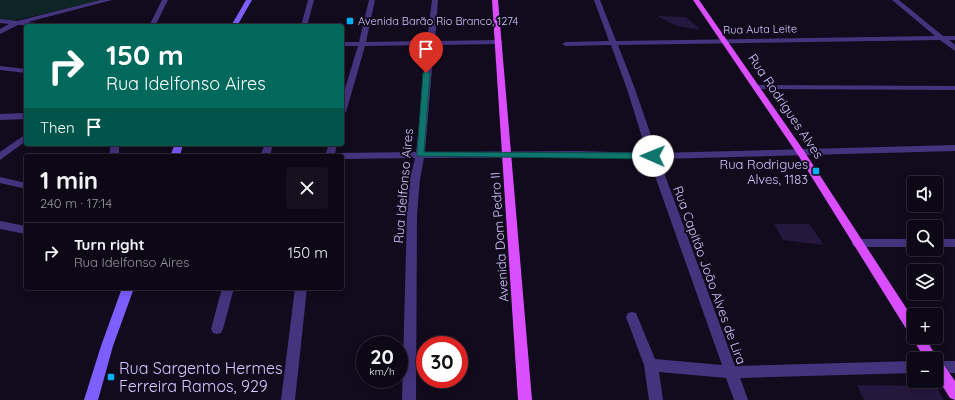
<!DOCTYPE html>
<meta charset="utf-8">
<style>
body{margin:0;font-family:Quicksand,sans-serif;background:#16111f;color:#f1f3f6;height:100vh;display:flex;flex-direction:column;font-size:15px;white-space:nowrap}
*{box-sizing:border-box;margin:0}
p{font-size:13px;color:#9a9aa1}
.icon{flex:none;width:22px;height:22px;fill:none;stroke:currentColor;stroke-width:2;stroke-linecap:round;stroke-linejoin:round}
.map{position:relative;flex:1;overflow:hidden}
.panel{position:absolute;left:24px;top:154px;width:320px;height:136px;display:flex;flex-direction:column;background:#0d0816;border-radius:4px;box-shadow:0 2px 10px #0003,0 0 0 1px #2d2935}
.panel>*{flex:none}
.guide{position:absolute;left:24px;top:24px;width:320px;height:122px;border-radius:4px;box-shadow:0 2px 10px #0003,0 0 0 1px #2d2935;background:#00695c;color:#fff;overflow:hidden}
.controls{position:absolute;left:907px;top:176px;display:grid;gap:8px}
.controls a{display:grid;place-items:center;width:36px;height:36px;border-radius:4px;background:#0d0816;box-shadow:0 2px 10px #0003,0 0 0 1px #2d2935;font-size:20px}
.speed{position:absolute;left:356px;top:336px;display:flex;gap:8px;font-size:20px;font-weight:700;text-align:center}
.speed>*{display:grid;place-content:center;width:52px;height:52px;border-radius:50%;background:#0d0816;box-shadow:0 2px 10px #0003,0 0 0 1px #2d2935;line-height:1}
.speed small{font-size:10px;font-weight:400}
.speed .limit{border:6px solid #d22;background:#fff;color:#111}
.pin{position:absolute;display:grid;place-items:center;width:34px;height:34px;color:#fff;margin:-41px -17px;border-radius:50% 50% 50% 0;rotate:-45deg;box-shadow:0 0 4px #0007}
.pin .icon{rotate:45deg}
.me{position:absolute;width:44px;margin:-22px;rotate:271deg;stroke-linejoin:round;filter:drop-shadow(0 0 3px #0008)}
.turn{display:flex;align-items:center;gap:14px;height:84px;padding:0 16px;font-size:18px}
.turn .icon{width:52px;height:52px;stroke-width:2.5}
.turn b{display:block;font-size:28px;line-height:34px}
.then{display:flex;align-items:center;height:38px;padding:0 16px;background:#0003;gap:8px;font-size:15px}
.round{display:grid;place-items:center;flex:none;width:42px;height:42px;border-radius:4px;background:#16111f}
.headline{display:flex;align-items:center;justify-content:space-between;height:68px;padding:0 16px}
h1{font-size:24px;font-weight:700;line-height:30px}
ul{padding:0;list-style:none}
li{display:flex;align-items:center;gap:12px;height:60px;padding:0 16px;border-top:1px solid #2d2935}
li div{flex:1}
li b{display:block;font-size:15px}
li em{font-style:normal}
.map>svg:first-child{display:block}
.green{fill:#0e2427}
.building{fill:#26173e}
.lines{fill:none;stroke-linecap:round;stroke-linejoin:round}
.minor{fill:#44347e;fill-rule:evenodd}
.tertiary{fill:#44347e;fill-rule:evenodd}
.secondary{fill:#7e5eff;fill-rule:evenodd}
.primary{fill:#db4eff;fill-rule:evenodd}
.route{fill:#0f766e;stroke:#0a4d48}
.poi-dot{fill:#00b0f2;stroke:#110b1d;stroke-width:1.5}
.labels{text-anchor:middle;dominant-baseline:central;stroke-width:4;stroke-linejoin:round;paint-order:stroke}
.far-poi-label{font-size:11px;fill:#d7c7ff;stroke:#110b1d;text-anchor:start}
.far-street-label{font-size:11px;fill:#d7c7ff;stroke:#110b1d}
.street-label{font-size:13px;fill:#d7c7ff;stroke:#110b1d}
.poi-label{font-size:13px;fill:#d7c7ff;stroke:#110b1d;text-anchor:end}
.near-poi-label{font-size:16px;fill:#d7c7ff;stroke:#110b1d;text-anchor:start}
</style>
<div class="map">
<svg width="955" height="400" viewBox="0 0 955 400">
<rect width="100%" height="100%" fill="#110b1d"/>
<!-- green -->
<polygon class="green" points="0,0 104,0 8,22 0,21"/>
<!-- building -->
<g class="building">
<polygon points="657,16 686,17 701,30 677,26"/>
<polygon points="774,224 809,224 824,245 783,240"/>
<polygon points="857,385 936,386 944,400 864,400"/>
</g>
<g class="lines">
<!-- minor -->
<g class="minor">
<polygon points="101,0 112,0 28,22 46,24 49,26 18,25 0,34 0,29 9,24 0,23 0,19 17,21"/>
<polygon points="162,0 168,0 155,26 149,26"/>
<polygon points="308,0 314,0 307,26 301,26"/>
<polygon points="369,0 375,0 366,42 427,41 432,0 438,0 435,41 499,40 503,42 499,44 434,45 425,152 578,151 647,153 627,89 611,45 566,46 562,44 566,42 609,41 594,0 600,0 616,41 935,36 892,0 899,0 943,36 955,36 955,40 949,40 955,45 955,51 940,40 618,45 635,89 657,153 955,145 955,151 659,159 735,366 914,361 914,373 740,378 748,400 734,400 726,378 659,372 663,400 649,400 644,365 626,317 628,313 632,312 636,313 655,359 722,365 649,159 578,157 424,158 420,179 417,214 416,400 402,400 407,214 410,179 415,158 342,159 342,156 270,156 275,153 326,153 329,144 337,144 335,153 416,152 427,45 365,46 346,112 342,115 342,98 358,46 342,46 342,42 359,42"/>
<polygon points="0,66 26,69 26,73 0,70"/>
<polygon points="753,85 955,86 955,90 756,89 752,87"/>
<polygon points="26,113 26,119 0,120 0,114"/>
<polygon points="26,134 26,141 0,160 0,152"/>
<polygon points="111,144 119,144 119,156 109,156"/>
<polygon points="265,144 273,144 270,156 260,156"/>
<polygon points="0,177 26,183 26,189 0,183"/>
<polygon points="857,239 914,239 914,247 857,247 853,246 852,243 853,240"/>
<rect x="936" y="239" width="19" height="8"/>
<polygon points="222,288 234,288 223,329 221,333 217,334 213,333 211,329"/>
<polygon points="295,288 307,288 295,400 281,400"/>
</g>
<!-- tertiary -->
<g class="tertiary">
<polygon points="0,221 26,226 26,234 0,229"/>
<rect x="936" y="361" width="19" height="12"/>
</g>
<!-- secondary -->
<g class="secondary">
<polygon points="246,0 252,0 237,26 231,26"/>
<polygon points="175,144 183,144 180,156 170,156"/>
<polygon points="122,288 134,288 113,346 98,400 84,400 101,346"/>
</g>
<!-- primary -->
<g class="primary">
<polygon points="492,0 498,0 532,400 518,400"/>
<polygon points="693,0 699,0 804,151 914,320 914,337 925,337 938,360 941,361 955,381 955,400 950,398 936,376 936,359 925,359 914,341 912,336 910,335 798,155"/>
</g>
</g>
<!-- route -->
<polygon class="route" points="426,71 430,73 424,152 653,153 657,156 653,159 417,156 423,73"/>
<!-- markers -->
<g class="poi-dot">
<rect x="346" y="17" width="8" height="8" rx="2"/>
<rect x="812" y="167" width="8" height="8" rx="2"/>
<rect x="107" y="373" width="8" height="8" rx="2"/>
</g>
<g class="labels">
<!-- far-poi labels -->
<g class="far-poi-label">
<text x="358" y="21">Avenida Barão Rio Branco, 1274</text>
</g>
<!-- far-street labels -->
<g class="far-street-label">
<text transform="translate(760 29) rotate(-1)">Rua Auta Leite</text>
</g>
<!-- street labels -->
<g class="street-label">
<text transform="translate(786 106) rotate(56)">Rua Rodrigues Alves</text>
<text transform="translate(403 186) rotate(-85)">Rua Idelfonso Aires</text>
<text transform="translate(499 237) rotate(-94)">Avenida Dom Pedro II</text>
<text transform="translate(710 275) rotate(70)">Rua Capitão João Alves de Lira</text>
</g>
<!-- poi labels -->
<g class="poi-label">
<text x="808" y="164">Rua Rodrigues<tspan x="808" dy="15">Alves, 1183</tspan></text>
</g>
<!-- near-poi labels -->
<g class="near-poi-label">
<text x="119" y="368">Rua Sargento Hermes<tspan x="119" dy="18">Ferreira Ramos, 929</tspan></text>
</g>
</g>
</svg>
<div class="controls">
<a><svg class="icon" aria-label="sound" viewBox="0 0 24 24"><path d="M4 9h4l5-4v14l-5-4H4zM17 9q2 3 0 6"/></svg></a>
<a><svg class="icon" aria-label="search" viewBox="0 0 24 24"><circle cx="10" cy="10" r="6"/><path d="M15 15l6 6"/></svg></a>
<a><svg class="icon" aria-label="layers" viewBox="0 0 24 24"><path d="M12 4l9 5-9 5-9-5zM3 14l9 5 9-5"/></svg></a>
<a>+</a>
<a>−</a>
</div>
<div class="speed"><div>20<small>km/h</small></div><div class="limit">30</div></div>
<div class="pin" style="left:426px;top:73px;background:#d93025"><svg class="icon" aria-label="arrive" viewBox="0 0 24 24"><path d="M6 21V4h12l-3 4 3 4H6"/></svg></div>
<svg class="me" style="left:653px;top:156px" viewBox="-20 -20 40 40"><circle r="19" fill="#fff"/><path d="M0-13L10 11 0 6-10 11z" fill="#0f766e"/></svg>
<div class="guide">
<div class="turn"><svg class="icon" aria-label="right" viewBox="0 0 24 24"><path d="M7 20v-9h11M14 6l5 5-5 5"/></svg><div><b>150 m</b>Rua Idelfonso Aires</div></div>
<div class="then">Then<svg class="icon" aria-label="arrive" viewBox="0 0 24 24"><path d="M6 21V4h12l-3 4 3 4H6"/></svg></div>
</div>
<section class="panel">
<div class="headline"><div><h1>1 min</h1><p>240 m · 17:14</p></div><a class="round"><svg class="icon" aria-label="close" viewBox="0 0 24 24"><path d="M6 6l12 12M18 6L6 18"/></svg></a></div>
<ul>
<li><svg class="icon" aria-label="right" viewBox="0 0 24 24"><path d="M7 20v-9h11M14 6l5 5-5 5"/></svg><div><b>Turn right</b><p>Rua Idelfonso Aires</p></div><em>150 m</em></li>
</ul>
</section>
</div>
